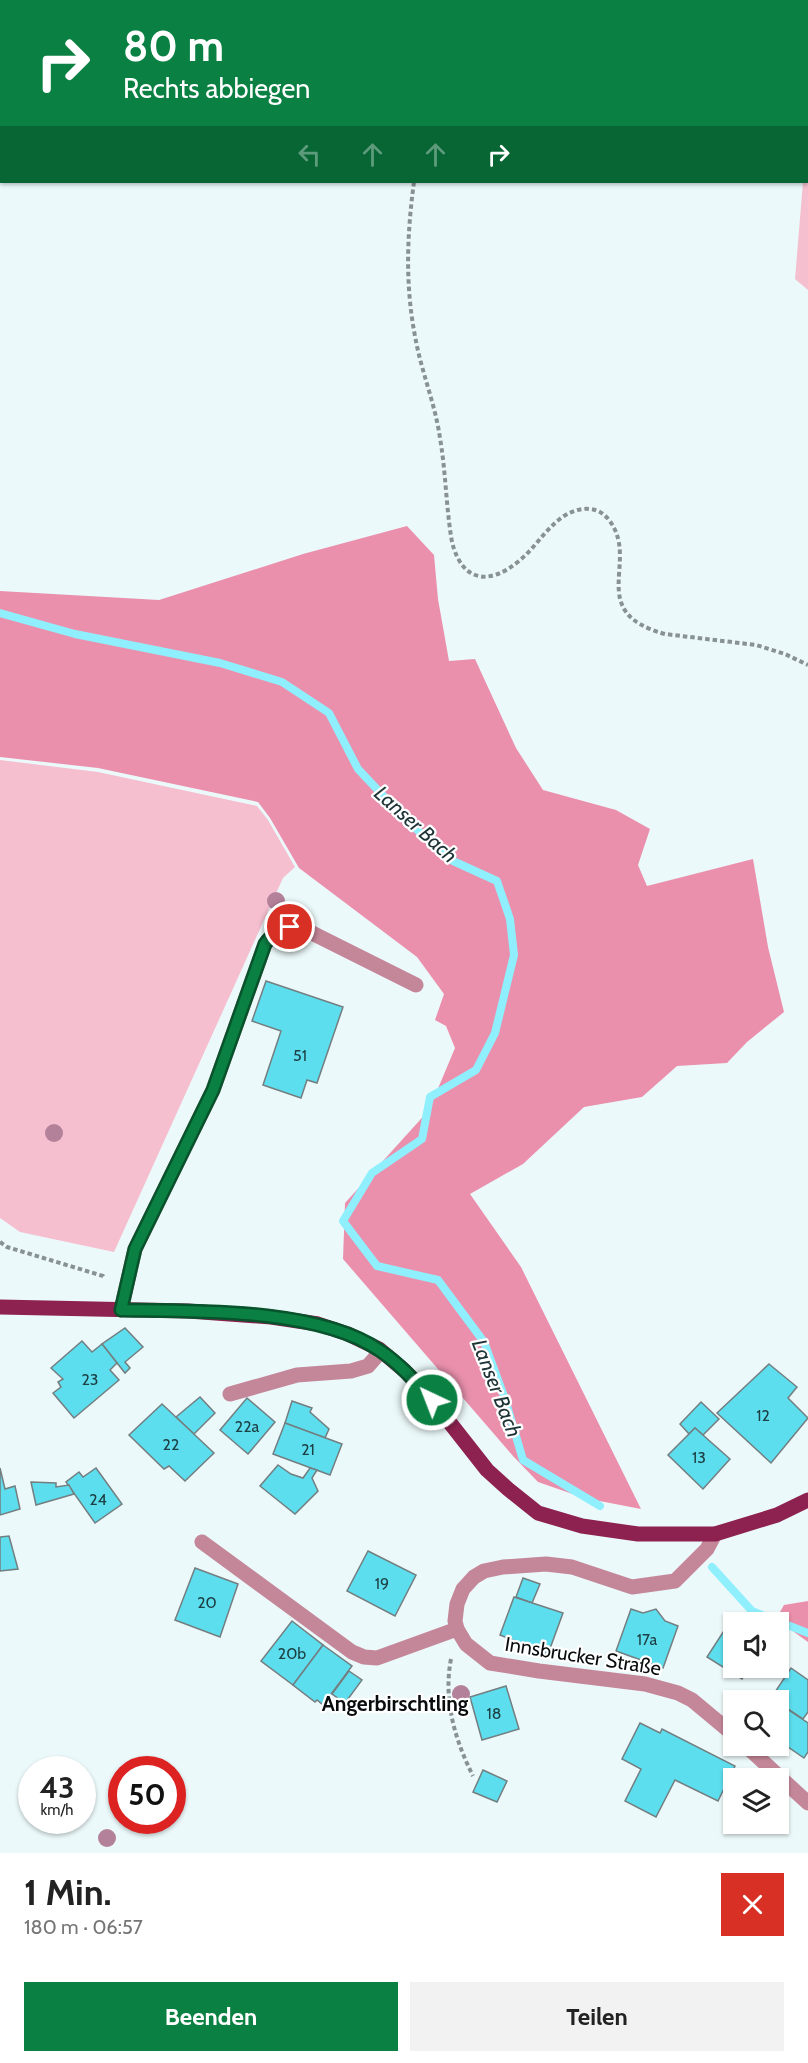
<!DOCTYPE html>
<html lang="de">
<meta charset="utf-8">
<style>
body{margin:0;font-family:Cabin,sans-serif;background:#f2f2f2;color:#222;height:100vh;display:flex;flex-direction:column;font-size:22px;white-space:nowrap}
*{box-sizing:border-box;margin:0}
p{font-size:20px;color:#767676}
.icon{flex:none;width:33px;height:33px;fill:none;stroke:currentColor;stroke-width:2;stroke-linecap:round;stroke-linejoin:round}
.map{position:relative;height:1853px;overflow:hidden}
.panel{display:flex;flex-direction:column;background:#fff;flex:1}
.panel>*{flex:none}
.top-card{position:absolute;left:0px;top:0px;width:808px;height:183px;box-shadow:0 2px 4px #0004;background:#0b8043;color:#fff;overflow:hidden}
.buttons{position:absolute;left:723px;top:1612px;display:grid;gap:12px}
.buttons a{display:grid;place-items:center;width:66px;height:66px;border-radius:0px;background:#fff;box-shadow:0 2px 4px #0004;font-size:30px}
.speed{position:absolute;left:18px;top:1756px;display:flex;gap:12px;font-size:30px;font-weight:700;text-align:center}
.speed>*{display:grid;place-content:center;width:78px;height:78px;border-radius:50%;background:#fff;box-shadow:0 2px 4px #0004;line-height:1}
.speed small{font-size:15px;font-weight:400}
.speed .limit{border:9px solid #d22;background:#fff;color:#111}
.pin{position:absolute;display:grid;place-items:center;width:51px;height:51px;color:#fff;margin:-26px;border:3px solid #fff;border-radius:50%;box-shadow:0 2px 6px #0007}
.me{position:absolute;width:66px;margin:-33px;rotate:317deg;stroke-linejoin:round;filter:drop-shadow(0 0 4px #0008)}
.turn{display:flex;align-items:center;gap:21px;height:126px;padding:0 24px;font-size:27px}
.turn .icon{width:78px;height:78px;stroke-width:2.5}
.turn b{display:block;font-size:42px;line-height:51px}
.lanes{display:flex;align-items:center;height:57px;padding:0 24px;background:#0003;justify-content:center;gap:30px;direction:ltr}
.lanes .off{opacity:.35}
.round{display:grid;place-items:center;flex:none;width:63px;height:63px;border-radius:0px;background:#f2f2f2}
.overview{display:flex;align-items:center;justify-content:space-between;height:102px;padding:0 24px}
h1{font-size:36px;font-weight:700;line-height:45px}
.cta{display:flex;gap:12px;margin-top:auto;padding:12px 24px}
.cta a{flex:1;height:69px;border-radius:0px;background:#0b8043;color:#fff;font-size:24px;font-weight:700;line-height:69px;text-align:center}
.cta a+a{background:#f2f2f2;color:#222}
.map>svg:first-child{display:block}
.green{fill:#f5bfcf}
.forest{fill:#ea90ad}
.lines{fill:none;stroke-linecap:round;stroke-linejoin:round}
.stream{stroke:#90effc;stroke-width:8}
.building{fill:#5ddeee;stroke:#737e80;stroke-width:1.5}
.path{stroke:#899293;stroke-width:4;stroke-dasharray:4.5 3;stroke-linecap:butt}
.minor{stroke:#c4879a;stroke-width:15}
.major{stroke:#8d214f;stroke-width:15}
.tree{fill:#b4819a}
.route-casing{stroke:#07532c;stroke-width:15}
.route{stroke:#0b8043;stroke-width:10}
.labels{text-anchor:middle;dominant-baseline:central;stroke-width:4.5;stroke-linejoin:round;paint-order:stroke}
.number-label{font-size:16px;fill:#1d4045}
.street-label{font-size:20px;fill:#080c0d;stroke:#fff}
.water-label{font-size:21px;font-style:italic;fill:#1d3336;stroke:#fff}
.neighbourhood-label{font-size:21px;font-weight:bold;fill:#080c0d;stroke:#fff}
</style>
<div class="map">
<svg width="808" height="1853" viewBox="0 0 808 1853">
<rect width="100%" height="100%" fill="#ecf9fa"/>
<!-- green -->
<g class="green">
<polygon points="808,121 808,290 795,279 803,182 807,182"/>
<polygon points="0,760 98,772 257,806 268,820 295,867 283,878 114,1252 20,1232 0,1218"/>
</g>
<!-- forest -->
<g class="forest">
<polygon points="407,526 434,555 438,599 449,661 475,659 516,748 543,790 616,810 650,829 638,865 647,886 753,859 768,947 784,1012 747,1042 727,1063 677,1066 642,1097 584,1107 523,1164 470,1194 521,1267 641,1509 584,1498 538,1482 513,1456 343,1259 345,1203 429,1110 455,1048 446,1026 435,1020 444,994 417,957 299,868 270,818 258,802 98,768 0,757 0,591 159,600 303,554"/>
<polygon points="808,1601 808,1642 776,1619 784,1605"/>
</g>
<g class="lines">
<!-- stream -->
<g class="stream">
<polyline points="0,613 75,634 220,663 282,682 329,713 358,769 407,821 453,861 497,881 510,919 514,955 495,1033 476,1070 430,1097 422,1139 372,1173 343,1221 377,1266 438,1280 484,1342 505,1399 523,1460 600,1506"/>
<polyline points="712,1567 752,1611 808,1633"/>
</g>
</g>
<!-- building -->
<g class="building">
<polygon points="266,981 343,1007 317,1083 307,1080 301,1098 263,1085 281,1031 252,1021"/>
<polygon points="125,1328 143,1347 125,1362 130,1368 125,1373 102,1344"/>
<polygon points="82,1341 92,1352 102,1344 117,1363 110,1370 119,1380 74,1418 53,1393 61,1387 58,1382 63,1379 51,1368"/>
<polygon points="769,1364 797,1387 788,1398 808,1418 771,1463 717,1413"/>
<polygon points="200,1397 215,1413 194,1434 176,1417"/>
<polygon points="247,1398 275,1422 248,1454 220,1430"/>
<polygon points="292,1401 312,1408 310,1412 329,1429 325,1438 285,1423"/>
<polygon points="701,1402 719,1419 703,1435 695,1428 689,1434 680,1424"/>
<polygon points="162,1404 214,1453 185,1481 169,1466 164,1469 129,1435"/>
<polygon points="285,1423 342,1444 330,1475 273,1454"/>
<polygon points="695,1428 730,1459 703,1489 668,1455"/>
<polygon points="278,1465 291,1474 303,1478 310,1468 317,1470 312,1478 318,1491 295,1514 260,1486"/>
<polygon points="0,1468 5,1489 15,1486 20,1509 0,1515"/>
<polygon points="96,1468 122,1504 95,1523 66,1482 79,1472 83,1477"/>
<polygon points="31,1482 56,1483 56,1487 69,1485 74,1494 36,1505"/>
<polygon points="9,1536 18,1569 0,1571 0,1537"/>
<polygon points="368,1551 416,1575 395,1616 347,1591"/>
<polygon points="195,1568 238,1584 220,1637 175,1620"/>
<polygon points="523,1578 540,1584 532,1603 516,1597"/>
<polygon points="514,1597 563,1613 548,1654 500,1635"/>
<polygon points="631,1609 643,1613 656,1609 665,1621 678,1626 663,1668 616,1651"/>
<polygon points="292,1621 323,1645 293,1685 261,1661"/>
<polygon points="729,1623 734,1626 734,1668 749,1668 742,1679 707,1657"/>
<polygon points="323,1645 352,1666 323,1705 317,1700 315,1702 293,1685"/>
<polygon points="791,1668 808,1680 808,1712 803,1719 771,1698"/>
<polygon points="349,1671 362,1680 345,1703 332,1694"/>
<polygon points="506,1686 519,1729 482,1740 470,1697"/>
<polygon points="778,1703 808,1723 808,1752 804,1758 778,1740"/>
<polygon points="640,1723 660,1733 662,1729 735,1766 718,1801 675,1780 656,1817 625,1801 641,1769 622,1759"/>
<polygon points="483,1770 507,1781 497,1802 473,1792"/>
</g>
<g class="lines">
<!-- path -->
<g class="path">
<polyline points="432,2 432,0"/>
<path d="M 414,182 C 407,233 405,285 415,336 C 421,371 435,403 440,438 C 446,473 446,508 452,542 C 462,582 489,586 519,561 C 536,547 546,528 564,516 C 572,511 581,508 590,509 C 599,510 604,514 609,520 C 641,561 584,612 665,634 L 756,645 L 785,654 L 808,665"/>
<polyline points="0,1242 7,1247 103,1276 105,1279"/>
<path d="M 451,1659 C 443,1700 455,1740 473,1776"/>
</g>
<!-- minor -->
<g class="minor">
<path d="M 121,1310 L 135,1249 L 213,1090 L 265,944 C 276,929 287,926 304,929 L 416,985"/>
<polyline points="230,1394 297,1375 351,1371 368,1366 381,1351"/>
<polyline points="715,1534 707,1549 675,1581 632,1587 572,1567 546,1564 503,1567 484,1571 474,1577 463,1589 457,1604 455,1621 457,1629 466,1644 490,1663 539,1671 645,1684 678,1693 692,1700 734,1735"/>
<polyline points="202,1542 352,1652 364,1657 377,1658 457,1629"/>
<polyline points="746,1746 808,1803"/>
</g>
<!-- major -->
<polyline class="major" points="0,1307 188,1311 271,1317 318,1324 348,1334 379,1349 405,1371 432,1400 487,1470 508,1489 538,1513 582,1526 638,1534 715,1534 777,1515 808,1500"/>
</g>
<!-- trees -->
<g class="tree">
<circle cx="276" cy="901" r="9"/>
<circle cx="54" cy="1133" r="9"/>
<circle cx="461" cy="1694" r="9"/>
<circle cx="107" cy="1838" r="9"/>
</g>
<g class="lines">
<defs>
<path id="route" d="M 290,927 C 279,930 272,934 265,944 L 213,1090 L 135,1249 L 121,1310 C 194,1311 318,1308 379,1350 C 399,1363 416,1382 432,1400"/>
</defs>
<!-- route casing -->
<use href="#route" class="route-casing"/>
<!-- route -->
<use href="#route" class="route"/>
</g>
<g class="labels">
<!-- number labels -->
<g class="number-label">
<text x="300" y="1055">51</text>
<text x="90" y="1379">23</text>
<text x="763" y="1415">12</text>
<text x="247" y="1426">22a</text>
<text x="171" y="1444">22</text>
<text x="308" y="1449">21</text>
<text x="699" y="1457">13</text>
<text x="98" y="1499">24</text>
<text x="382" y="1583">19</text>
<text x="207" y="1602">20</text>
<text x="647" y="1639">17a</text>
<text x="292" y="1653">20b</text>
<text x="494" y="1713">18</text>
</g>
<!-- street labels -->
<g class="street-label">
<text transform="translate(583 1656) rotate(9)">Innsbrucker Straße</text>
</g>
<!-- water labels -->
<g class="water-label">
<text transform="translate(416 824) rotate(42)">Lanser Bach</text>
<text transform="translate(497 1388) rotate(69)">Lanser Bach</text>
</g>
<!-- neighbourhood labels -->
<g class="neighbourhood-label">
<text x="395" y="1703">Angerbirschtling</text>
</g>
</g>
</svg>
<div class="buttons">
<a><svg class="icon" aria-label="sound" viewBox="0 0 24 24"><path d="M4 9h4l5-4v14l-5-4H4zM17 9q2 3 0 6"/></svg></a>
<a><svg class="icon" aria-label="search" viewBox="0 0 24 24"><circle cx="10" cy="10" r="6"/><path d="M15 15l6 6"/></svg></a>
<a><svg class="icon" aria-label="layers" viewBox="0 0 24 24"><path d="M12 4l9 5-9 5-9-5zM3 14l9 5 9-5"/></svg></a>
</div>
<div class="speed"><div>43<small>km/h</small></div><div class="limit">50</div></div>
<div class="pin" style="left:290px;top:927px;background:#d93025"><svg class="icon" aria-label="arrive" viewBox="0 0 24 24"><path d="M6 21V4h12l-3 4 3 4H6"/></svg></div>
<svg class="me" style="left:432px;top:1400px" viewBox="-20 -20 40 40"><circle r="17" fill="#0b8043" stroke="#fff" stroke-width="3"/><path d="M0-11L8 9 0 5-8 9z" fill="#fff"/></svg>
<div class="top-card">
<div class="turn"><svg class="icon" aria-label="right" viewBox="0 0 24 24"><path d="M7 20v-9h11M14 6l5 5-5 5"/></svg><div><b>80 m</b>Rechts abbiegen</div></div>
<div class="lanes"><svg class="icon off" aria-label="left" viewBox="0 0 24 24"><path d="M17 20v-9H6M10 6l-5 5 5 5"/></svg><svg class="icon off" aria-label="ahead" viewBox="0 0 24 24"><path d="M12 20V5M6 11l6-6 6 6"/></svg><svg class="icon off" aria-label="ahead" viewBox="0 0 24 24"><path d="M12 20V5M6 11l6-6 6 6"/></svg><svg class="icon" aria-label="right" viewBox="0 0 24 24"><path d="M7 20v-9h11M14 6l5 5-5 5"/></svg></div>
</div>
</div>
<section class="panel">
<div class="overview"><div><h1>1 Min.</h1><p>180 m · 06:57</p></div><a class="round" style="background:#d93025;color:#fff"><svg class="icon" aria-label="close" viewBox="0 0 24 24"><path d="M6 6l12 12M18 6L6 18"/></svg></a></div>
<div class="cta"><a>Beenden</a><a>Teilen</a></div>
</section>
